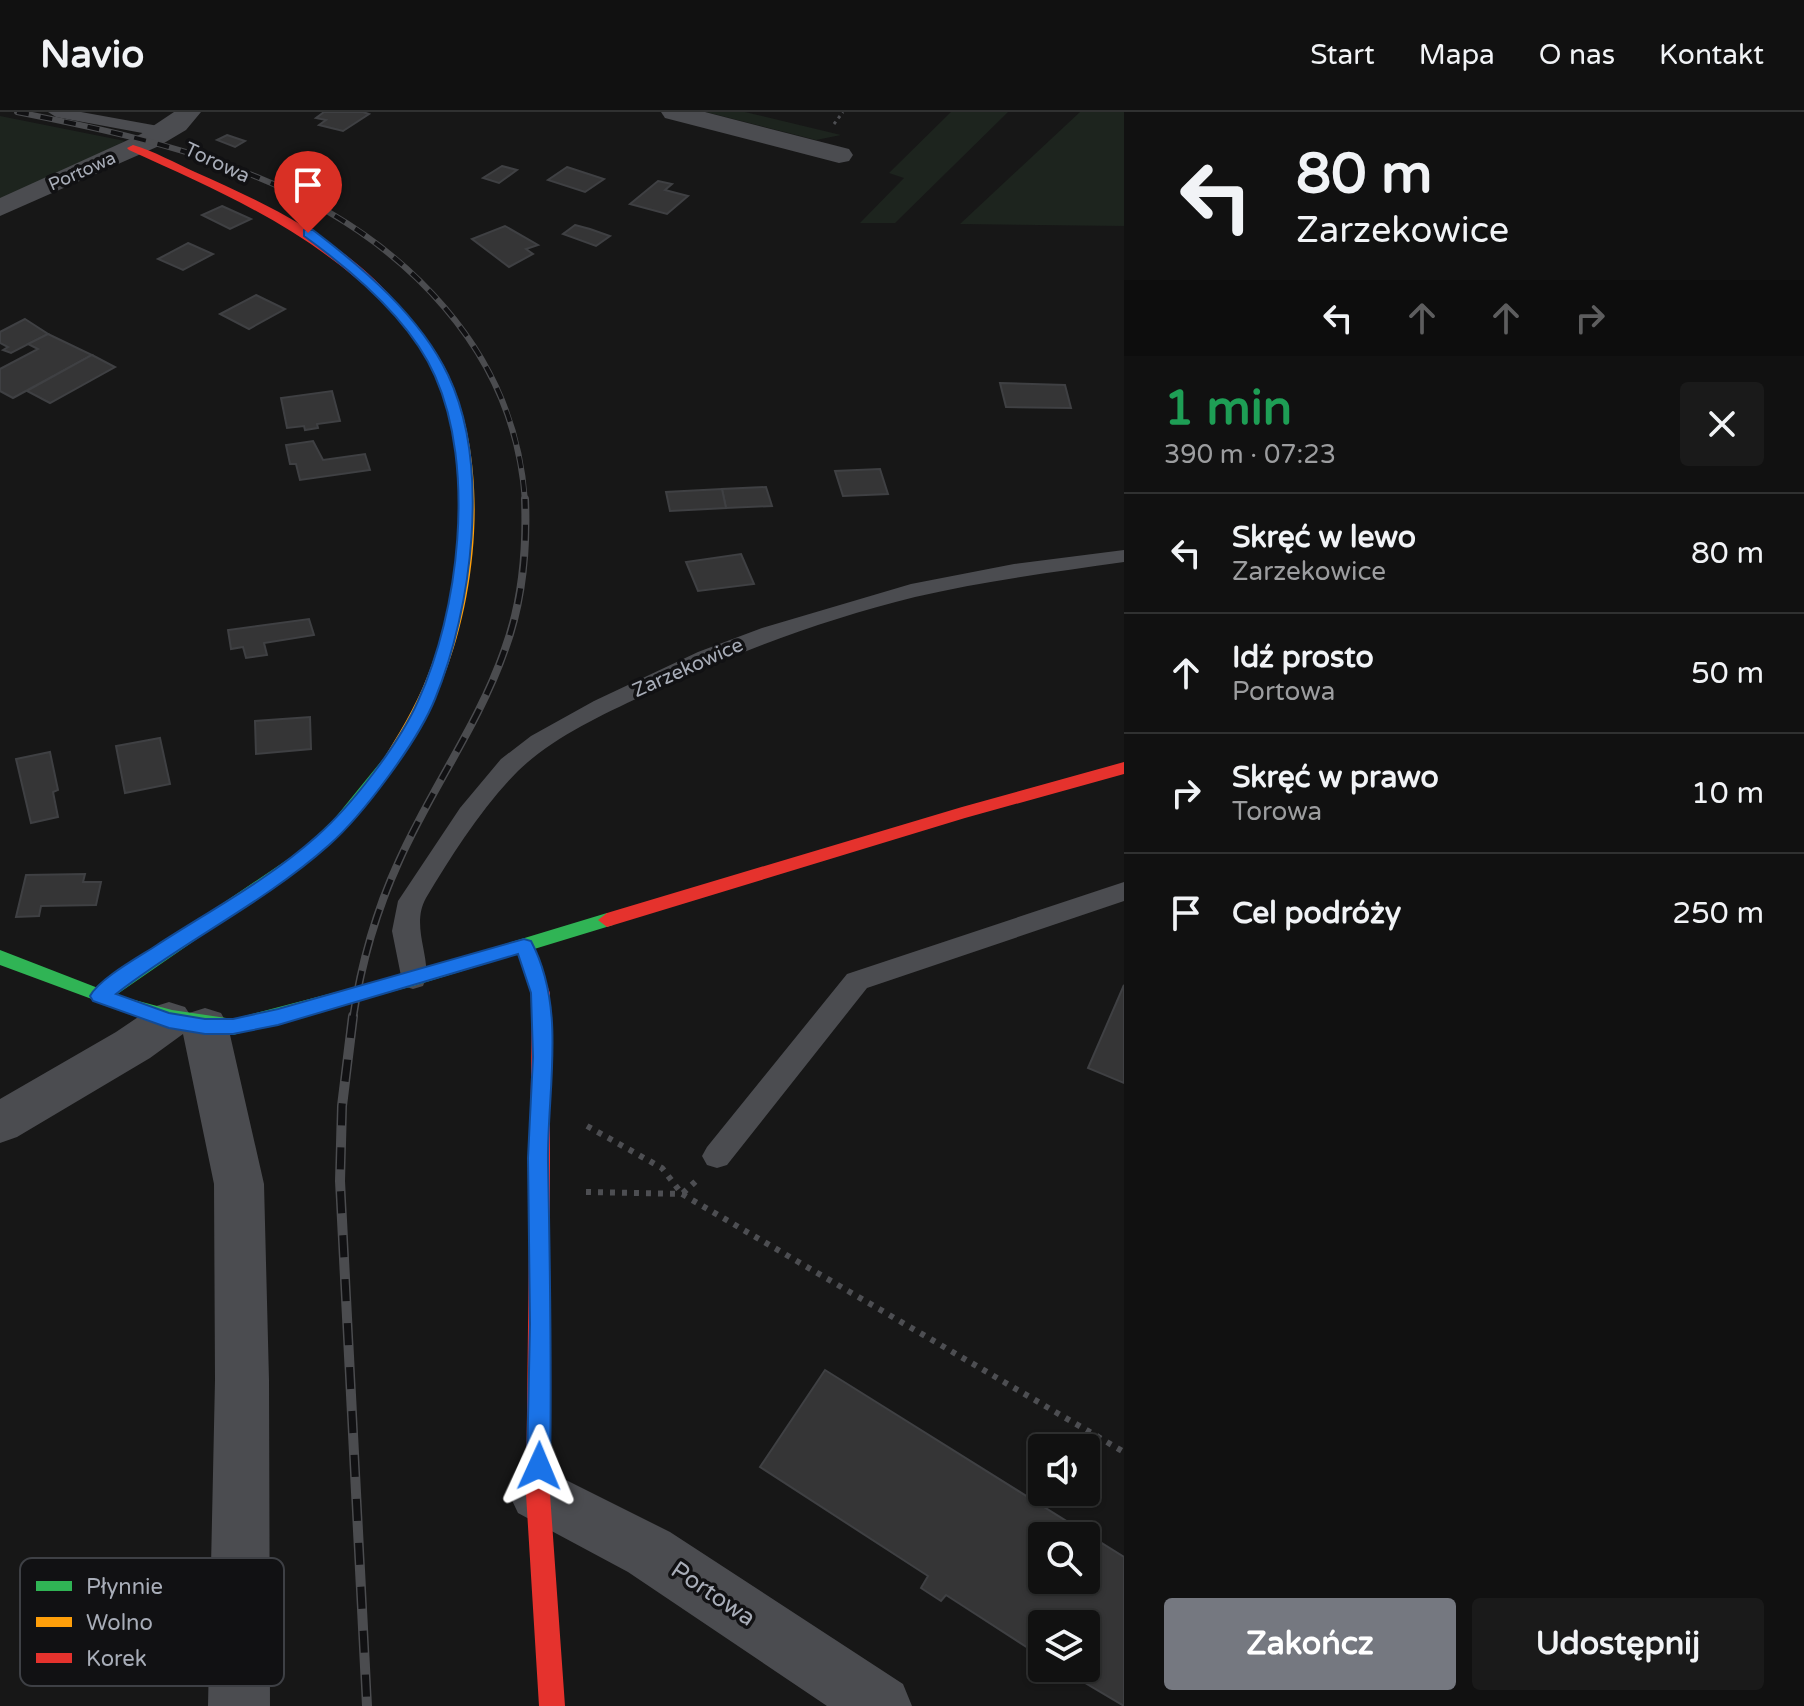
<!DOCTYPE html>
<html lang="pl">
<meta charset="utf-8">
<style>
body{margin:0;font-family:"Varela Round",sans-serif;background:#1a1a1a;color:#f1f3f6;height:100vh;display:flex;flex-direction:column;font-size:30px;white-space:nowrap}
*{box-sizing:border-box;margin:0}
p{font-size:26px;color:#9c9d9f}
.icon{flex:none;width:44px;height:44px;fill:none;stroke:currentColor;stroke-width:2;stroke-linecap:round;stroke-linejoin:round}
.map{position:relative;flex:1;overflow:hidden}
.drawer{display:flex;flex-direction:column;background:#111;width:680px}
.drawer>*{flex:none}
.guide{background:#111;color:#f1f3f6;overflow:hidden}
.tools{position:absolute;left:1028px;top:1322px;display:grid;gap:16px}
.tools a{display:grid;place-items:center;width:72px;height:72px;border-radius:8px;background:#111;box-shadow:0 2px 6px #0004,0 0 0 2px #303131;font-size:40px}
.pin{position:absolute;display:grid;place-items:center;width:68px;height:68px;color:#fff;margin:-82px -34px;border-radius:50% 50% 50% 0;rotate:-45deg;box-shadow:0 0 8px #0007}
.pin .icon{rotate:45deg}
.me{position:absolute;width:88px;margin:-44px;rotate:1deg;stroke-linejoin:round;filter:drop-shadow(0 0 6px #0008)}
.turn{display:flex;align-items:center;gap:28px;height:168px;padding:0 40px;font-size:36px}
.turn .icon{width:104px;height:104px;stroke-width:2.5}
.turn b{display:block;font-size:56px;line-height:68px}
.lanes{display:flex;align-items:center;height:76px;padding:0 40px;background:#0003;justify-content:center;gap:40px;direction:ltr}
.lanes .off{opacity:.35}
.round{display:grid;place-items:center;flex:none;width:84px;height:84px;border-radius:8px;background:#1a1a1a}
.summary{display:flex;align-items:center;justify-content:space-between;height:136px;padding:0 40px}
h1{font-size:48px;font-weight:700;line-height:60px;color:#1e9e55}
.cta{display:flex;gap:16px;margin-top:auto;padding:16px 40px}
.cta a{flex:1;height:92px;border-radius:8px;background:#757880;color:#fff;font-size:32px;font-weight:700;line-height:92px;text-align:center}
.cta a+a{background:#1a1a1a;color:#f1f3f6}
ul{padding:0;list-style:none}
li{display:flex;align-items:center;gap:24px;height:120px;padding:0 40px;border-top:2px solid #303131}
li div{flex:1}
li b{display:block;font-size:30px}
li em{font-style:normal}
header{display:flex;align-items:center;gap:48px;box-sizing:border-box;height:112px;padding:0 40px;background:#111;border-bottom:2px solid #303131}
header strong{font-size:38px}
nav{display:flex;gap:44px;margin-inline-start:auto;font-size:28px}
main{display:flex;flex:1;min-height:0}
.map>svg:first-child{display:block}
.green{fill:#1d241e}
.building{fill:#353536;stroke:#3f4043;stroke-width:2;fill-rule:evenodd}
.lines{fill:none;stroke-linecap:round;stroke-linejoin:round}
.path-far1{stroke:#4d4e52;stroke-width:3;stroke-dasharray:3 4;stroke-linecap:butt}
.path{stroke:#4d4e52;stroke-width:6;stroke-dasharray:5 7;stroke-linecap:butt}
.lane{fill:#4b4c50;fill-rule:evenodd}
.street{fill:#4b4c50;fill-rule:evenodd}
.fast{fill:#30b455;fill-rule:evenodd}
.slow{fill:#ff9f0a;fill-rule:evenodd}
.jam{fill:#e5322d;fill-rule:evenodd}
.rail-far2-casing{stroke:#4b4c4f;stroke-width:6}
.rail-far1-casing{stroke:#4b4c4f;stroke-width:8}
.rail-casing{stroke:#4b4c4f;stroke-width:10}
.rail-far2{stroke:#111113;stroke-width:4;stroke-dasharray:12;stroke-linecap:butt}
.rail-far1{stroke:#111113;stroke-width:5;stroke-dasharray:16;stroke-linecap:butt}
.rail{stroke:#111113;stroke-width:7;stroke-dasharray:22;stroke-linecap:butt}
.route{fill:#1a73e8;stroke:#114b97;stroke-width:2}
.labels{text-anchor:middle;dominant-baseline:central;stroke-width:7;stroke-linejoin:round;paint-order:stroke}
.far-street-label{font-size:18px;fill:#a8adb8;stroke:#111113}
.street-label{font-size:20px;fill:#a8adb8;stroke:#111113}
.near-street-label{font-size:24px;fill:#a8adb8;stroke:#111113}
.key{fill:#111113;stroke:#3e4045;stroke-width:2}
.key-label{font-size:22px;fill:#a8adb8}
</style>
<header>
<strong>Navio</strong>
<nav><a>Start</a><a>Mapa</a><a>O nas</a><a>Kontakt</a></nav>
</header>
<main>
<div class="map">
<svg width="1124" height="1594" viewBox="0 0 1124 1594">
<rect width="100%" height="100%" fill="#171717"/>
<!-- green -->
<g class="green">
<polygon points="706,0 745,0 841,23 816,28"/>
<polygon points="951,0 1008,0 895,111 860,111 904,66 889,61"/>
<polygon points="1080,0 1124,0 1124,114 960,112"/>
<polygon points="0,4 125,29 0,90"/>
</g>
<!-- building -->
<g class="building">
<polygon points="324,0 363,0 369,2 343,19 319,13 326,8 316,6"/>
<polygon points="227,23 245,29 235,35 217,28"/>
<polygon points="502,54 517,58 499,71 483,66"/>
<polygon points="567,55 604,67 585,80 548,68"/>
<polygon points="658,69 672,72 665,78 688,84 667,102 630,92"/>
<polygon points="222,94 251,107 230,117 202,103"/>
<polygon points="575,113 590,117 610,124 596,134 563,122"/>
<polygon points="505,114 538,133 526,137 533,142 509,155 472,127"/>
<polygon points="188,131 213,142 183,158 158,147"/>
<polygon points="256,183 285,197 249,217 220,202"/>
<polygon points="25,207 48,222 11,241 3,238 8,235 0,231 0,220"/>
<polygon points="48,222 92,243 13,286 0,279 0,257 38,237 28,232"/>
<polygon points="92,243 115,255 50,291 27,279"/>
<polygon points="1000,271 1065,273 1071,296 1006,295"/>
<polygon points="332,279 340,309 317,312 318,316 305,318 304,314 287,316 281,286"/>
<polygon points="313,329 323,348 365,342 370,358 300,368 296,352 290,352 286,333"/>
<polygon points="880,357 888,382 843,384 835,359"/>
<polygon points="766,375 772,394 726,396 722,377"/>
<polygon points="722,377 726,396 670,399 666,380"/>
<polygon points="741,442 754,472 698,479 686,450"/>
<polygon points="309,507 314,523 264,531 267,543 246,546 243,535 231,537 228,518"/>
<polygon points="310,605 311,637 256,642 255,609"/>
<polygon points="160,626 170,672 125,681 116,634"/>
<polygon points="50,640 58,678 53,680 58,705 31,711 16,647"/>
<polygon points="85,762 83,770 101,770 96,793 41,794 39,804 16,805 26,763"/>
<polygon points="1124,873 1124,971 1088,956"/>
<path d="M 825,1258 L 1124,1445 L 1124,1594 L 1060,1556 L 1086,1556 L 1086,1512 L 1042,1512 L 1042,1545 L 946,1483 L 941,1489 L 921,1476 L 928,1464 L 760,1355 ZM 1042,1424 L 1086,1424 L 1086,1468 L 1042,1468 Z"/>
</g>
<g class="lines">
<!-- path-far1 -->
<polyline class="path-far1" points="834,12 843,0"/>
<!-- path -->
<g class="path">
<polyline points="587,1014 662,1056 682,1082 696,1069"/>
<polyline points="586,1080 682,1082 1124,1340"/>
</g>
<!-- lane -->
<g class="lane">
<polygon points="48,0 81,0 164,15 172,20 164,25 56,5"/>
<path d="M 1124,438 L 1124,450 C 1054,460 984,469 915,485 C 821,508 730,543 642,584 C 600,604 552,626 518,659 C 482,695 452,743 426,786 C 409,816 435,851 423,874 L 413,877 L 403,874 L 392,819 L 398,789 L 460,696 L 501,647 L 531,624 L 594,589 L 698,540 L 762,516 L 911,472 L 1014,452 Z"/>
<polygon points="1124,770 1124,789 867,876 727,1053 717,1056 707,1053 702,1044 707,1035 847,862"/>
</g>
<!-- street -->
<g class="street">
<polygon points="174,0 201,0 186,18 159,34 0,104 0,86 141,22"/>
<polygon points="661,0 705,0 849,37 853,43 849,49 839,51 665,6"/>
<polygon points="169,890 185,895 189,901 205,896 221,901 228,914 264,1072 269,1268 270,1594 208,1594 215,1268 214,1072 183,922 150,946 17,1025 0,1031 0,987 116,920 153,895"/>
<polygon points="538,1354 670,1420 903,1572 912,1594 827,1594 628,1460 518,1401 509,1382 518,1363"/>
</g>
<!-- fast -->
<polygon class="fast" points="389,645 395,647 397,651 395,655 347,714 315,745 116,883 172,898 233,907 413,860 607,801 616,808 613,813 413,874 233,923 143,906 0,853 0,838 98,876 303,737 335,706 383,647"/>
<!-- slow -->
<path class="slow" d="M 390,192 L 398,192 C 416,212 433,233 445,256 C 490,344 479,475 444,564 C 431,597 413,626 395,655 L 389,657 L 381,651 C 398,623 415,596 427,565 C 463,477 475,348 434,260 C 422,235 404,216 388,195 Z"/>
<!-- jam -->
<g class="jam">
<path d="M 133,33 C 154,39 175,51 195,60 C 270,93 348,131 400,195 L 390,198 C 314,120 226,82 129,38 L 127,36 Z"/>
<polygon points="1124,650 1124,662 965,706 607,815 598,808 607,801 962,695"/>
<polygon points="524,827 530,829 533,834 550,881 550,1382 565,1594 539,1594 526,1382 532,881 515,834 518,829"/>
</g>
<defs>
<path id="rail-far2" d="M 17,0 C 174,31 337,69 445,196 C 493,252 520,315 525,389"/>
<path id="rail-far1" d="M 353,906 C 361,852 376,799 399,749 C 431,677 479,612 505,537 C 523,488 527,438 525,387"/>
<polyline id="rail" points="353,904 342,994 340,1069 367,1594"/>
</defs>
<!-- rail-far2 casing -->
<use href="#rail-far2" class="rail-far2-casing"/>
<!-- rail-far1 casing -->
<use href="#rail-far1" class="rail-far1-casing"/>
<!-- rail casing -->
<use href="#rail" class="rail-casing"/>
<!-- rail-far2 -->
<use href="#rail-far2" class="rail-far2"/>
<!-- rail-far1 -->
<use href="#rail-far1" class="rail-far1"/>
<!-- rail -->
<use href="#rail" class="rail"/>
</g>
<!-- route -->
<path class="route" d="M 304,118 L 313,118 C 363,156 420,204 448,263 C 491,353 472,497 435,587 C 418,629 363,703 329,733 C 264,791 184,829 116,882 L 169,901 L 205,907 L 233,907 L 278,897 L 524,827 L 531,829 C 567,897 547,977 548,1050 C 550,1151 552,1252 550,1354 L 547,1361 L 539,1365 L 531,1361 L 527,1354 L 530,1212 L 528,1046 L 533,945 L 531,881 L 518,842 L 278,913 L 233,922 L 205,922 L 169,916 L 93,889 L 90,884 C 100,866 139,845 157,833 C 211,798 269,767 317,724 C 352,693 399,632 418,589 C 459,499 476,356 435,264 C 411,209 351,158 304,124 Z"/>
<g class="labels">
<!-- far-street labels -->
<g class="far-street-label">
<text transform="translate(82 59) rotate(-24)">Portowa</text>
</g>
<!-- street labels -->
<g class="street-label">
<text transform="translate(217 51) rotate(25)">Torowa</text>
<text transform="translate(688 556) rotate(-24)">Zarzekowice</text>
</g>
<!-- near-street labels -->
<g class="near-street-label">
<text transform="translate(713 1482) rotate(34)">Portowa</text>
</g>
</g>
<!-- legend -->
<rect x="20" y="1446" width="264" height="128" rx="12" class="key"/>
<rect x="36" y="1469" width="36" height="10" fill="#30b455"/>
<rect x="36" y="1505" width="36" height="10" fill="#ff9f0a"/>
<rect x="36" y="1541" width="36" height="10" fill="#e5322d"/>
<g class="key-label">
<text x="86" y="1482">Płynnie</text>
<text x="86" y="1518">Wolno</text>
<text x="86" y="1554">Korek</text>
</g>
</svg>
<div class="tools">
<a><svg class="icon" aria-label="sound" viewBox="0 0 24 24"><path d="M4 9h4l5-4v14l-5-4H4zM17 9q2 3 0 6"/></svg></a>
<a><svg class="icon" aria-label="search" viewBox="0 0 24 24"><circle cx="10" cy="10" r="6"/><path d="M15 15l6 6"/></svg></a>
<a><svg class="icon" aria-label="layers" viewBox="0 0 24 24"><path d="M12 4l9 5-9 5-9-5zM3 14l9 5 9-5"/></svg></a>
</div>
<div class="pin" style="left:308px;top:121px;background:#d93025"><svg class="icon" aria-label="arrive" viewBox="0 0 24 24"><path d="M6 21V4h12l-3 4 3 4H6"/></svg></div>
<svg class="me" style="left:539px;top:1354px" viewBox="-20 -20 40 40"><path d="M0-17L14 15 0 8-14 15z" fill="#1a73e8" stroke="#fff" stroke-width="4"/></svg>
</div>
<section class="drawer">
<div class="guide">
<div class="turn"><svg class="icon" aria-label="left" viewBox="0 0 24 24"><path d="M17 20v-9H6M10 6l-5 5 5 5"/></svg><div><b>80 m</b>Zarzekowice</div></div>
<div class="lanes"><svg class="icon" aria-label="left" viewBox="0 0 24 24"><path d="M17 20v-9H6M10 6l-5 5 5 5"/></svg><svg class="icon off" aria-label="ahead" viewBox="0 0 24 24"><path d="M12 20V5M6 11l6-6 6 6"/></svg><svg class="icon off" aria-label="ahead" viewBox="0 0 24 24"><path d="M12 20V5M6 11l6-6 6 6"/></svg><svg class="icon off" aria-label="right" viewBox="0 0 24 24"><path d="M7 20v-9h11M14 6l5 5-5 5"/></svg></div>
</div>
<div class="summary"><div><h1>1 min</h1><p>390 m · 07:23</p></div><a class="round"><svg class="icon" aria-label="close" viewBox="0 0 24 24"><path d="M6 6l12 12M18 6L6 18"/></svg></a></div>
<ul>
<li><svg class="icon" aria-label="left" viewBox="0 0 24 24"><path d="M17 20v-9H6M10 6l-5 5 5 5"/></svg><div><b>Skręć w lewo</b><p>Zarzekowice</p></div><em>80 m</em></li>
<li><svg class="icon" aria-label="ahead" viewBox="0 0 24 24"><path d="M12 20V5M6 11l6-6 6 6"/></svg><div><b>Idź prosto</b><p>Portowa</p></div><em>50 m</em></li>
<li><svg class="icon" aria-label="right" viewBox="0 0 24 24"><path d="M7 20v-9h11M14 6l5 5-5 5"/></svg><div><b>Skręć w prawo</b><p>Torowa</p></div><em>10 m</em></li>
<li><svg class="icon" aria-label="arrive" viewBox="0 0 24 24"><path d="M6 21V4h12l-3 4 3 4H6"/></svg><div><b>Cel podróży</b></div><em>250 m</em></li>
</ul>
<div class="cta"><a>Zakończ</a><a>Udostępnij</a></div>
</section>
</main>
